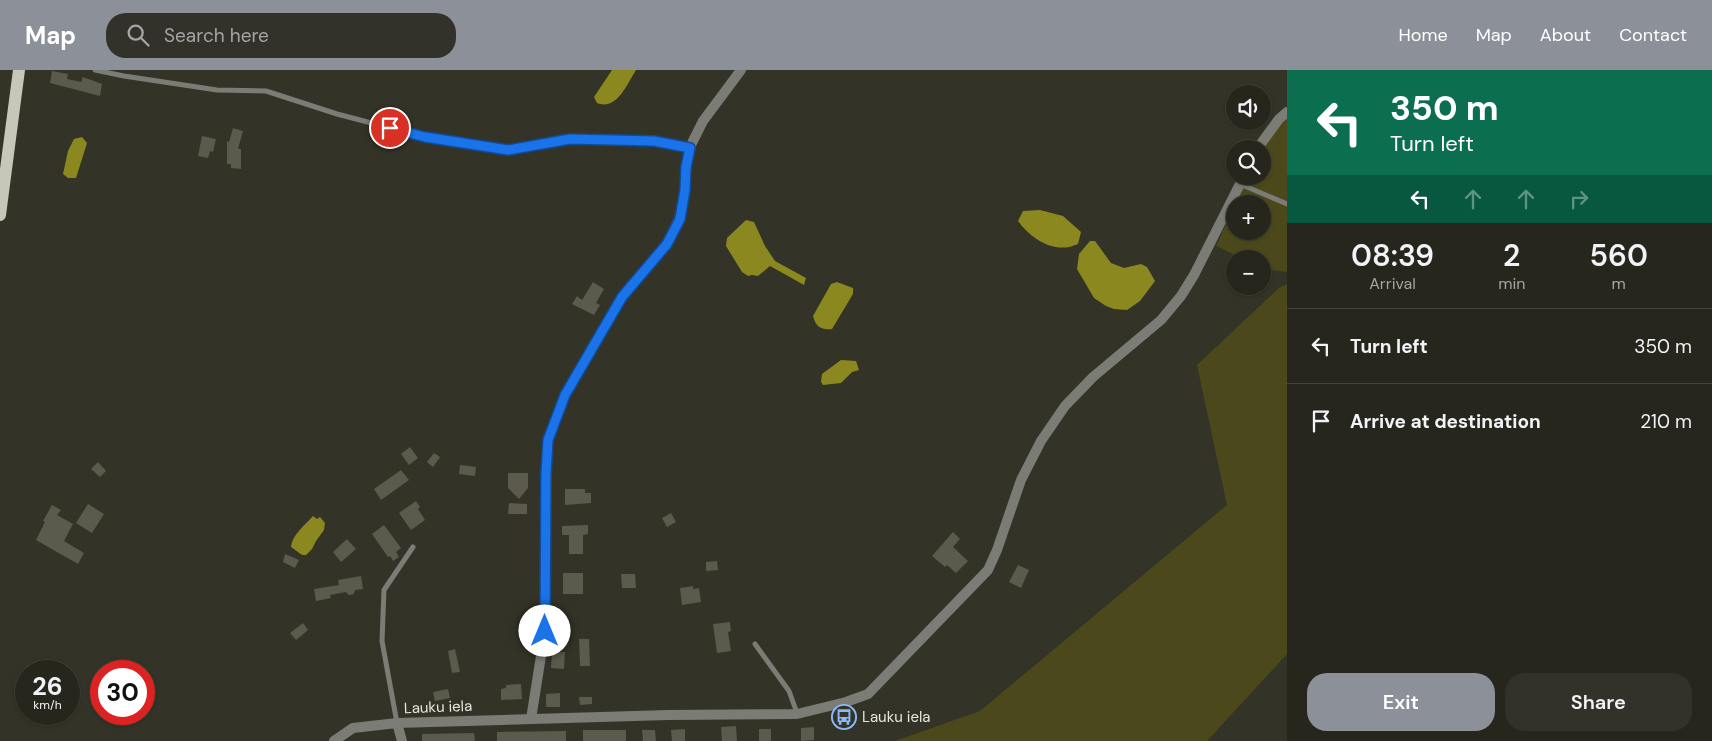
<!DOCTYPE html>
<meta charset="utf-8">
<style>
body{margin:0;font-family:"DM Sans",sans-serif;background:#32322a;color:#f1f3f6;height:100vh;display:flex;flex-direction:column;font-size:19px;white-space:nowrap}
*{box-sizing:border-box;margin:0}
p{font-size:16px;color:#a4a5a4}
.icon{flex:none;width:28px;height:28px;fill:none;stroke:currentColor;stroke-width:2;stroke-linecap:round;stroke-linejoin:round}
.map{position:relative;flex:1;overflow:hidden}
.details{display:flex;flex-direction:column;background:#26261d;width:425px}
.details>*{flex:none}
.guide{background:#0b6e4f;color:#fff;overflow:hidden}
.controls{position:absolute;left:1226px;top:15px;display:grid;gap:10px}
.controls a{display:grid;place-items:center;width:45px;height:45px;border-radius:50%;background:#26261d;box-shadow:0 1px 4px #0004,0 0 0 1px #42433b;font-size:25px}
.speed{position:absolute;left:15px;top:590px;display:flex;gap:10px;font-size:25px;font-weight:700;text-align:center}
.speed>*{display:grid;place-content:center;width:65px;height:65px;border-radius:50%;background:#26261d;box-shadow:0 1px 4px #0004,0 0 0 1px #42433b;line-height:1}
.speed small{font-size:12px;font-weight:400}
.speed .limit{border:8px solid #d22;background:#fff;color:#111}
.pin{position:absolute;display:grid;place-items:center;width:42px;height:42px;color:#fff;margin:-21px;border:2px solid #fff;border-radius:50%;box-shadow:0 1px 5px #0007}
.me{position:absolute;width:55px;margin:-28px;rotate:0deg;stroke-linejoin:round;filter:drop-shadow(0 0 4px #0008)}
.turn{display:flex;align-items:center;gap:18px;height:105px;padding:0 20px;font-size:22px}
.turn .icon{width:65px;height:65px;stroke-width:2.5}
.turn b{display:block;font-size:35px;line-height:42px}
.lanes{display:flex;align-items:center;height:48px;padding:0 20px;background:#0003;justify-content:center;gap:25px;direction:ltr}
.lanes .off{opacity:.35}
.eta{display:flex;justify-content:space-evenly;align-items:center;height:85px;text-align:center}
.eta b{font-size:30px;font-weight:600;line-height:35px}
.cta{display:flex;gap:10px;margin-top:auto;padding:10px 20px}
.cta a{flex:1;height:58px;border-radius:20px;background:#8c9099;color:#fff;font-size:20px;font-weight:600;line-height:58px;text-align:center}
.cta a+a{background:#32322a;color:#f1f3f6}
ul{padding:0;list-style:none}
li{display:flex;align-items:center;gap:15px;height:75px;padding:0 20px;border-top:1px solid #42433b}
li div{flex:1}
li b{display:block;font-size:19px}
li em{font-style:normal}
header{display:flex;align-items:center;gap:30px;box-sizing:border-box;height:70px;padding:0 25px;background:#8c9099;color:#fff}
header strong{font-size:24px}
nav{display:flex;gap:28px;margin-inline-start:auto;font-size:18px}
.search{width:350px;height:45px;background:#32322a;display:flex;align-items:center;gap:12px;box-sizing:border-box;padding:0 18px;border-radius:20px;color:#a4a5a4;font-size:19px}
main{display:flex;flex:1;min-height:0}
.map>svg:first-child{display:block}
.green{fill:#4b491b}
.water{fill:#8c8820}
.building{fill:#5a5a4d}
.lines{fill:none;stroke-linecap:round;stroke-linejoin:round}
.service{stroke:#7c7c76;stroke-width:5}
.minor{stroke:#7c7c76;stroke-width:10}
.primary{stroke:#c6c6b9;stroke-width:12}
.route-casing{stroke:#114b97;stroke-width:12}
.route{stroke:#1a73e8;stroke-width:9}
.labels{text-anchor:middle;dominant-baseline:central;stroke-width:4;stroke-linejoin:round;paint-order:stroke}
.street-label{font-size:15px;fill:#e6e6de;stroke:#333327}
.poi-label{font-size:15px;fill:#e6e6de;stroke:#333327;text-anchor:start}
</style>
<header>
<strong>Map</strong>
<div class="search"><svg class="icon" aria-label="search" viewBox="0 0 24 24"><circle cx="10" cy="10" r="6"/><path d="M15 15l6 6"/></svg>Search here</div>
<nav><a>Home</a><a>Map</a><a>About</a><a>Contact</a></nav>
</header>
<main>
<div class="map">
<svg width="1287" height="671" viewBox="0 0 1287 671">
<rect width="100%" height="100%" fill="#333327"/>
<!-- green -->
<g class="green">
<polygon points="1287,47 1287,202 1265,199 1263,198 1262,189 1243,189 1216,176 1235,134 1235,161 1262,161 1262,134 1235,134 1248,106 1262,106 1262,79 1260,79"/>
<polygon points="1287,214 1287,584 1207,671 895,671 980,641 1227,435 1197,295 1280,217"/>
</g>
<!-- water -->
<g class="water">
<path d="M 612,0 L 636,0 C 627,14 617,41 597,33 L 594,27 Z"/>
<polygon points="82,67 87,73 76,108 68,108 63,104 68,81 74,69"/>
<path d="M 1040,140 L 1063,146 L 1081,162 L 1078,174 C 1055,185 1031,169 1018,151 L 1023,141 Z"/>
<polygon points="746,150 754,152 765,176 775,191 806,208 804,215 770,196 758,206 752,205 748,206 742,202 726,176 727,168"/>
<polygon points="1090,171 1095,171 1111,193 1124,198 1141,194 1147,197 1155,211 1140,231 1127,240 1114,239 1106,236 1094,228 1077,199 1079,184"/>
<path d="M 837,212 L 853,218 L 853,224 L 832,259 C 821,260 816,257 813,246 L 831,214 Z"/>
<polygon points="841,290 856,291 859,300 852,302 841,313 823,315 821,312 822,304"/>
<path d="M 313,446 L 317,449 L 320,447 L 325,453 L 324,460 L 316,471 L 312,479 L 306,485 L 302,485 L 291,477 C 292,465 305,455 313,446 Z"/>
</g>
<!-- building -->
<g class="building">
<polygon points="52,1 68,4 67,9 81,12 83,7 102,14 100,26 50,13"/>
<polygon points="233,58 243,61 238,79 241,79 241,99 231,98 231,94 227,94 227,71 229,72"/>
<polygon points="202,66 216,69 213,82 210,81 208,88 198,86"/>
<polygon points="593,212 604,219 596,233 600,235 594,245 572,234 577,226 582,230"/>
<polygon points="410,377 418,388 409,395 401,384"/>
<polygon points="434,383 440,387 433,397 427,392"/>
<polygon points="98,392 106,401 100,407 91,399"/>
<polygon points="460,395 476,397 475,406 459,404"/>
<polygon points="401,400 409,410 381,430 374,419"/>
<polygon points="508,403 528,403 528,418 519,429 508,418"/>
<polygon points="565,419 585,419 585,423 591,423 591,433 565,435"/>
<polygon points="416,431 420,437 418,439 425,450 411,460 399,443"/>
<polygon points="509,433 527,434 527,444 508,444"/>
<polygon points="88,434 104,444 92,463 76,453"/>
<polygon points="52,435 61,440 57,445 73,454 64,471 84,483 78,494 36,470 45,452 43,451"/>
<polygon points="671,443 676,452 667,457 662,448"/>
<polygon points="384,455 401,478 396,482 399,487 393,491 390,486 388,487 372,464"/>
<polygon points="588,455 588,464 583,465 583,484 569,484 569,465 562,465 562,456"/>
<polygon points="953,462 960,469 953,477 968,491 956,503 947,495 945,497 932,486"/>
<polygon points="347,469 356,479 341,492 333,482"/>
<polygon points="285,484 299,490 295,498 283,492"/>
<polygon points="717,491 718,500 706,501 706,492"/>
<polygon points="1018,495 1029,500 1021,518 1009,512"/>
<rect x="563" y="503" width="20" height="21"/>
<polygon points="621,504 635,504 636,518 622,518"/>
<polygon points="361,506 363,519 355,520 354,524 349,525 346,522 330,525 331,528 316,531 314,519 339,515 338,510"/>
<polygon points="693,516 693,519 699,518 701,532 682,535 680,518"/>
<polygon points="730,552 731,561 728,562 731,581 717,583 713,554"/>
<polygon points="303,553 308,560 296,570 290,563"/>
<polygon points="579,569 589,569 590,596 580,596"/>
<polygon points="455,579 460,602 452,603 448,581"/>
<polygon points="552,582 565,582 564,599 551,598"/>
<polygon points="521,614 522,629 501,630 501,619 506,618 506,615"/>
<polygon points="448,619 450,628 435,631 433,622"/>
<polygon points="560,623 560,637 546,637 546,624"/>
<polygon points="579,627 592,627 592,634 580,635"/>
<polygon points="736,656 737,671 722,671 721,657"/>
<polygon points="814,657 814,670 801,671 801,658"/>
<polygon points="685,659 685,671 672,671 671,660"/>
<rect x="759" y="659" width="12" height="12"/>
<rect x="583" y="660" width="43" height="11"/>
<polygon points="642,660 655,660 656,671 643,671"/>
<polygon points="566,661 566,671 497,671 497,662"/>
<polygon points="474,663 475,671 422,671 422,664"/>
</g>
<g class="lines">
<!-- service -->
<g class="service">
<polyline points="95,0 124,6 217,20 266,21 337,44 425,67 508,80 570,69 654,71 690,77"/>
<polyline points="1240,114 1287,134"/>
<polyline points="755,574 789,621 797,643"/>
<polyline points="397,653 382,571 384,520 413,477"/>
</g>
<!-- minor -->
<g class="minor">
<polyline points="1257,79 1279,49 1287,42"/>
<polyline points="531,649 545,561 546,403 548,369 565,325 622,227 667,174 679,149 685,121 686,97 690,77 703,51 741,0"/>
<polyline points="397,653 402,671"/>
<polyline points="334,671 353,658 397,653 668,645 797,644 846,632 868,624 988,500 997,480 1021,410 1041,371 1065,336 1093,307 1161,250 1181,226 1194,205 1244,106"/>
</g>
<!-- primary -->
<polyline class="primary" points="0,145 19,0"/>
</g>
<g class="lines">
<defs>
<polyline id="route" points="390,58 425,67 508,80 570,69 654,71 690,78 686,97 685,120 680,149 667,174 622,227 565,325 548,370 546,403 545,561"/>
</defs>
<!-- route casing -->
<use href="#route" class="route-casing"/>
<!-- route -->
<use href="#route" class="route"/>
</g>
<!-- icons -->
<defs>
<symbol id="bus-ring" viewBox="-11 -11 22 22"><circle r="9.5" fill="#333327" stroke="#8bbafc" stroke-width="1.5"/><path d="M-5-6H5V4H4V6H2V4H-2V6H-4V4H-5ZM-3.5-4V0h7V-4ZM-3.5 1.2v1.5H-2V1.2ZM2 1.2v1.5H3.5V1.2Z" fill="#8bbafc"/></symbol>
</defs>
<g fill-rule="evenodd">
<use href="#bus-ring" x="830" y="633" width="28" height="28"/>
</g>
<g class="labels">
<!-- street labels -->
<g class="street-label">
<text transform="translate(438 637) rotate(-2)">Lauku iela</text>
</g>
<!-- poi labels -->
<g class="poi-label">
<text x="862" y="647">Lauku iela</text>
</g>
</g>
</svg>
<div class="controls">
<a><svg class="icon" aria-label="sound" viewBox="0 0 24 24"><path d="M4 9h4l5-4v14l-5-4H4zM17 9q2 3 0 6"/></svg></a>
<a><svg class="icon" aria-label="search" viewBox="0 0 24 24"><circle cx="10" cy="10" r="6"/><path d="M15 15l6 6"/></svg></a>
<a>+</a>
<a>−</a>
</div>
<div class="speed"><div>26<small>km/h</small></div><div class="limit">30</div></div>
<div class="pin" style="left:390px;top:58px;background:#d93025"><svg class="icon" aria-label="arrive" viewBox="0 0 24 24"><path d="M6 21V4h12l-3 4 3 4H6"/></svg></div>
<svg class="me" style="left:545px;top:561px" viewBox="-20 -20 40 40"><circle r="19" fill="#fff"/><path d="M0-13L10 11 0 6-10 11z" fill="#1a73e8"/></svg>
</div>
<section class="details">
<div class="guide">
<div class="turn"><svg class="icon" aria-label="left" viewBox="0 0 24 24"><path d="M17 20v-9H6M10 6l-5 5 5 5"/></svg><div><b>350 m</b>Turn left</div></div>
<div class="lanes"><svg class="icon" aria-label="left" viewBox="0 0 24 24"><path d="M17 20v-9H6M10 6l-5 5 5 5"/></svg><svg class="icon off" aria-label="ahead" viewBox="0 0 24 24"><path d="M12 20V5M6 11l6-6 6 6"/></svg><svg class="icon off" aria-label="ahead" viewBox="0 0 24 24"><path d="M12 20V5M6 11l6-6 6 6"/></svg><svg class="icon off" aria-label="right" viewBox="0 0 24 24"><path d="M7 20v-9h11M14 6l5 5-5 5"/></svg></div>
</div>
<div class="eta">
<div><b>08:39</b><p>Arrival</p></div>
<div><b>2</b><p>min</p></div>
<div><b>560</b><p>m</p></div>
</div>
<ul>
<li><svg class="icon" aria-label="left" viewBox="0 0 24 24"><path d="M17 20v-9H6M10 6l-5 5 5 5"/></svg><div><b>Turn left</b></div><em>350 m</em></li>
<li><svg class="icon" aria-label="arrive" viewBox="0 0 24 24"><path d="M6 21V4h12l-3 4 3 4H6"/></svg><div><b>Arrive at destination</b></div><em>210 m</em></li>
</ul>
<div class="cta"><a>Exit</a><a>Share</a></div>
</section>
</main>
